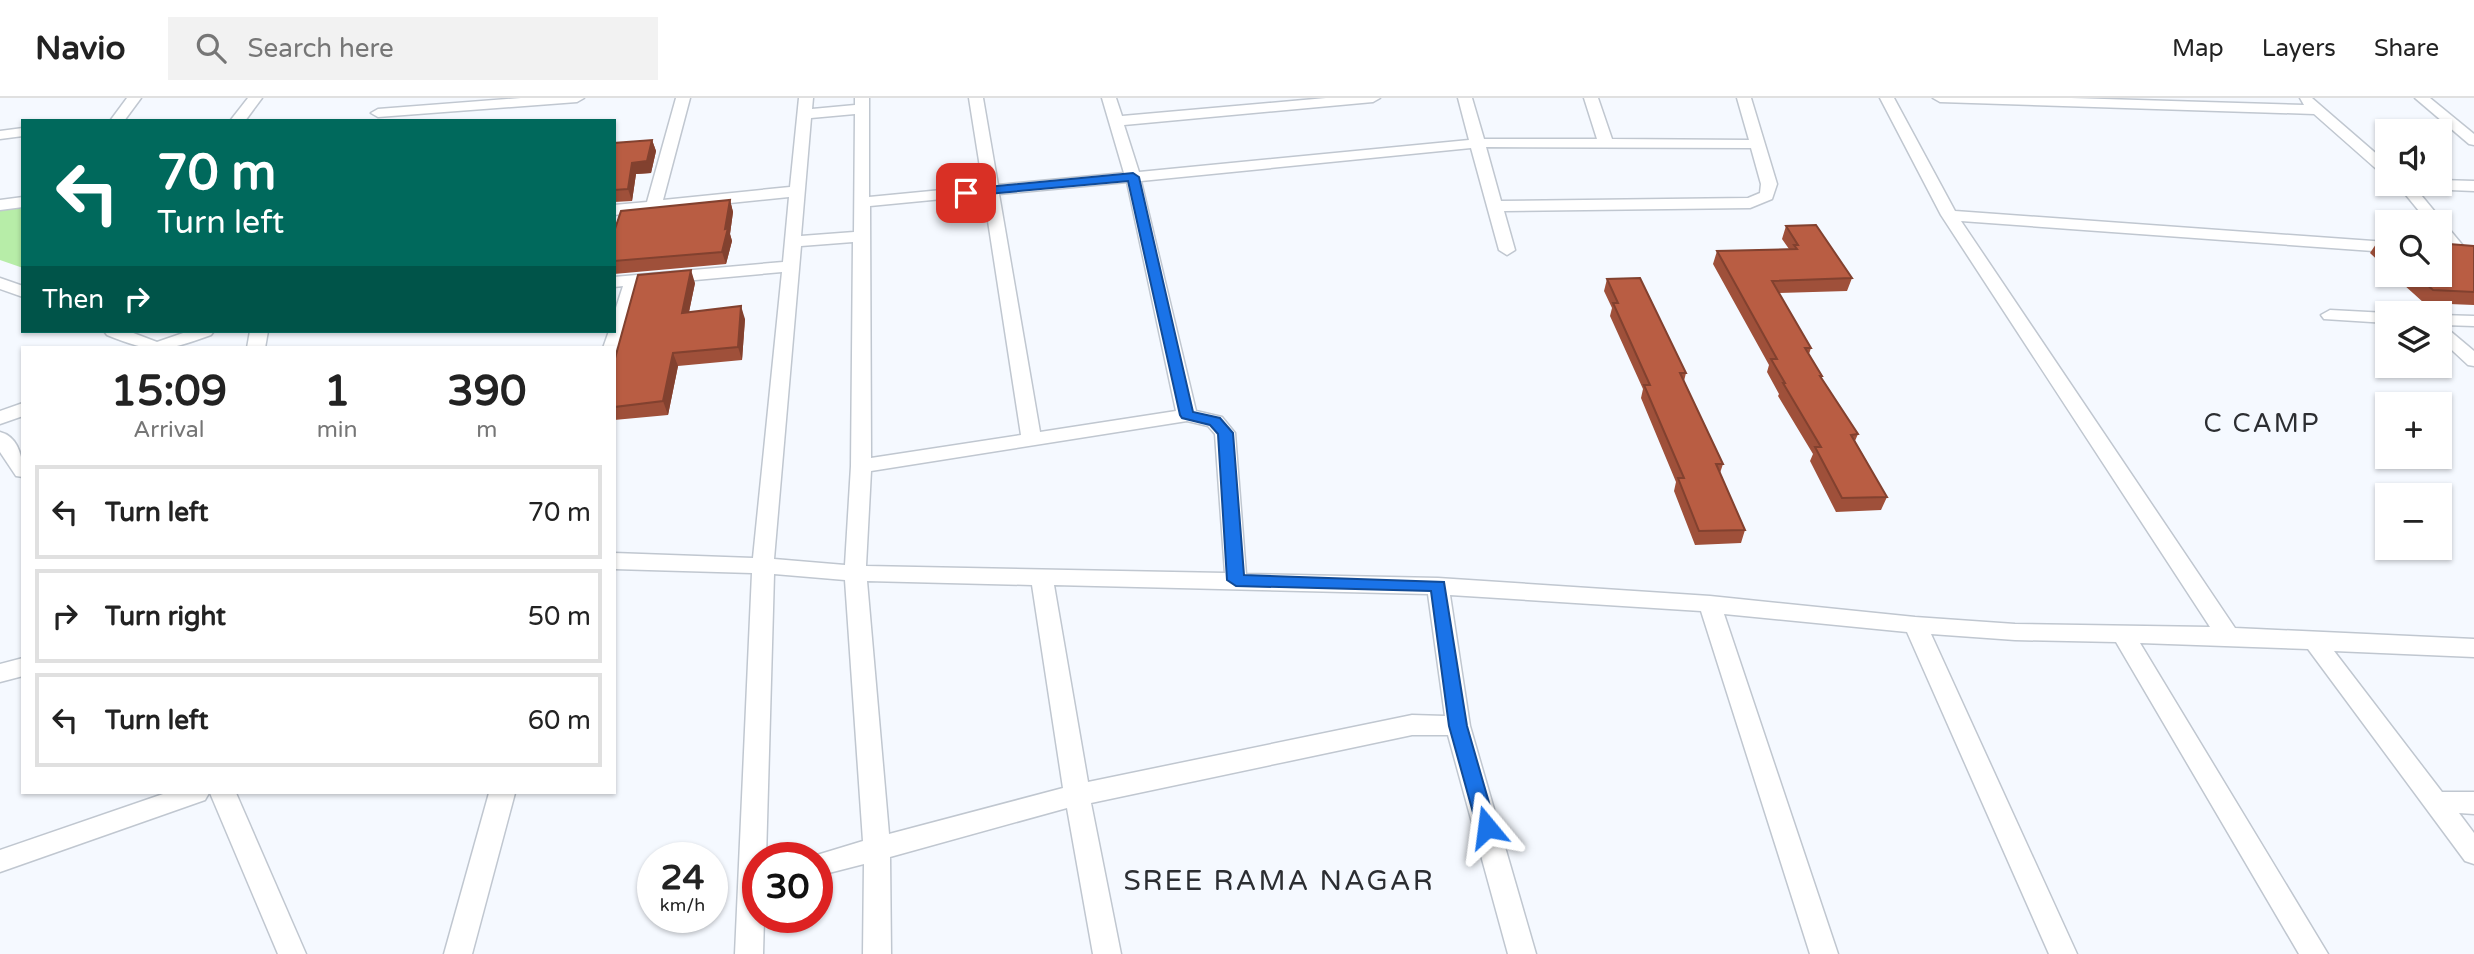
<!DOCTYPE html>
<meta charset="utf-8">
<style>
body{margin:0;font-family:"Varela Round",sans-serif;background:#f2f2f2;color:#222;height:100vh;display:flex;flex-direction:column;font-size:26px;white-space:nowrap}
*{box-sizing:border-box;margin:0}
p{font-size:23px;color:#767676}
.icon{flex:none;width:38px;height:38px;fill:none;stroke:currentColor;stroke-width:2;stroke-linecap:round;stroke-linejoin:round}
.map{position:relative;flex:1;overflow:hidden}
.side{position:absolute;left:21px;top:248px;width:595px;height:448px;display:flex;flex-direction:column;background:#fff;border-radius:0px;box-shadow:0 2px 5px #0004}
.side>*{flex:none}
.banner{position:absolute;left:21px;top:21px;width:595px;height:214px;border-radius:0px;box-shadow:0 2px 5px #0004;background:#00695c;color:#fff;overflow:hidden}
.buttons{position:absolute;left:2375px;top:21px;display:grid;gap:14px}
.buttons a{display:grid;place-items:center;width:77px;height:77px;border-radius:0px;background:#fff;box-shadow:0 2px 5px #0004;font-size:35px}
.speed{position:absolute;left:637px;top:744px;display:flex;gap:14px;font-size:35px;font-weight:700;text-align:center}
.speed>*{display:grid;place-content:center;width:91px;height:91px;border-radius:50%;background:#fff;box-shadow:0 2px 5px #0004;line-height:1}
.speed small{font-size:18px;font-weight:400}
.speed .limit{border:10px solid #d22;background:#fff;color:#111}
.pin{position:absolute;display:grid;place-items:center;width:60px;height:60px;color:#fff;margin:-30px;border-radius:14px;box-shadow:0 4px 10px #0006}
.me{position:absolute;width:77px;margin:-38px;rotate:344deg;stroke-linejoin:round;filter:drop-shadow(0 0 5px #0008)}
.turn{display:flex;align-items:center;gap:24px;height:147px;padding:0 21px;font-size:32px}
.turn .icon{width:91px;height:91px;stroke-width:2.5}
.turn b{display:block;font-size:49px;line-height:60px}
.then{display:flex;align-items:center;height:66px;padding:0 21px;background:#0003;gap:14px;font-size:26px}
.eta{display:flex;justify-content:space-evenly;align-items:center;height:119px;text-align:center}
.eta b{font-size:42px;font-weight:800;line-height:49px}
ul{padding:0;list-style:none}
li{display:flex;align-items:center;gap:21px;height:94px;margin:0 14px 10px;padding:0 7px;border:4px solid #e0e0e0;border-radius:0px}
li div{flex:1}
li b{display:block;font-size:26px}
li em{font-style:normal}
header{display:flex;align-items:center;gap:42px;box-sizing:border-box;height:98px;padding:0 35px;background:#fff;border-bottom:2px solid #e0e0e0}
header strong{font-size:33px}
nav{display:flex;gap:38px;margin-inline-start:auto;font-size:24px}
.search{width:490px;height:63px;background:#f2f2f2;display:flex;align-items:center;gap:18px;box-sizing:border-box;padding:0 24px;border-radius:0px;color:#767676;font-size:26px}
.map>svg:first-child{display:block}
.green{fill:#b7eda8}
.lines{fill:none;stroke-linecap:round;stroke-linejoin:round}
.street-casing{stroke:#c0c7d0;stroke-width:3}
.street{fill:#fff;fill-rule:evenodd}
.wall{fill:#9f503a}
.shaded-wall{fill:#82412f}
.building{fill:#b95d43;stroke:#82412f;stroke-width:2}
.route{fill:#1a73e8;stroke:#114b97;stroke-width:2}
.labels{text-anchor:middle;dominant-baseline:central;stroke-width:5;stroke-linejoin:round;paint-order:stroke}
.quarter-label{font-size:26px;letter-spacing:2px;fill:#2c2e32;stroke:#f5f9ff}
.near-neighbourhood-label{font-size:28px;letter-spacing:2px;fill:#2c2e32;stroke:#f5f9ff}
</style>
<header>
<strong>Navio</strong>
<div class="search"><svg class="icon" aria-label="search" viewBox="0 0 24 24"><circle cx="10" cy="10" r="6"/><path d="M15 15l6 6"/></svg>Search here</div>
<nav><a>Map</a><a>Layers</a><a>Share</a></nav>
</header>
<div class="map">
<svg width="2474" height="856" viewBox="0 0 2474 856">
<rect width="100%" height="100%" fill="#f5f9ff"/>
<!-- green -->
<polygon class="green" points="23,108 23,170 0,162 0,112"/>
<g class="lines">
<defs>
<g id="street">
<polygon points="127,0 141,0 124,23 110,23"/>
<polygon points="248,0 262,0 245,23 230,23"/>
<polygon points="521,0 584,0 577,4 378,19 371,15 378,11"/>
<path d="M 676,0 L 690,0 L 663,102 L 790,89 L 799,0 L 813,0 L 812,11 L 855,7 L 855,0 L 869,0 L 869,99 L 983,88 L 969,0 L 983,0 L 998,87 L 1124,75 L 1102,0 L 1116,0 L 1122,18 L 1326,0 L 1380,0 L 1373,4 L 1124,27 L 1139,74 L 1469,42 L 1458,0 L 1472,0 L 1484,41 L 1597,41 L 1584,0 L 1598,0 L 1612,41 L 1749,42 L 1737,0 L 1751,0 L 1777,86 L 1772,101 L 1750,110 L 1504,113 L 1515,152 L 1507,157 L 1499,152 L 1471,50 L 1141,83 L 1196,313 L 1222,319 L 1235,335 L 1246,476 L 1438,480 L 1710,498 L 1915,519 L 2015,526 L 2210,529 L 1941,117 L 1880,0 L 1894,0 L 1955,113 L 2387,144 L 2387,154 L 1961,123 L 2235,530 L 2474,541 L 2474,559 L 2334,553 L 2442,694 L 2474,694 L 2474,716 L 2459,715 L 2474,735 L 2474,766 L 2465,763 L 2308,551 L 2140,545 L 2328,856 L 2299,856 L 2116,544 L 2015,542 L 1931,536 L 2077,856 L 2049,856 L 1907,534 L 1724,516 L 1838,856 L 1810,856 L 1701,513 L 1450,497 L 1470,628 L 1536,856 L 1508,856 L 1448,637 L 1412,637 L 1091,705 L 1121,856 L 1093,856 L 1067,710 L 890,759 L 891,856 L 863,856 L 864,766 L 817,778 L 817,760 L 807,760 L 863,743 L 845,482 L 774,476 L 766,760 L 758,760 L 758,819 L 764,819 L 763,856 L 735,856 L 752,475 L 614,471 L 614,455 L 753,460 L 782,174 L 641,187 L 621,250 L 614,255 L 614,250 L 603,250 L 609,233 L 614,233 L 614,216 L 623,188 L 614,189 L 614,179 L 783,164 L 789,99 L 614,117 L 614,107 L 647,104 ZM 855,16 L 854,134 L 801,138 L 811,20 ZM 1486,49 L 1751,50 L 1761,86 L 1760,95 L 1748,100 L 1501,103 ZM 1127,84 L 1176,313 L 1040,334 L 999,96 ZM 984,97 L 1021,337 L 871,360 L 870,108 ZM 853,144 L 851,368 L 845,467 L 774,461 L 801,148 ZM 1187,323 L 1208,328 L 1215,336 L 1225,475 L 866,468 L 871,373 ZM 867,483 L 1032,487 L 1063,690 L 889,736 ZM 1054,487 L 1428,496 L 1445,618 L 1412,617 L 1088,684 Z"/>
<polygon points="1933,0 2071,0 2304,7 2300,0 2312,0 2387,65 2387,78 2382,76 2314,16 1940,4"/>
<polygon points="2415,0 2430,0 2474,36 2474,47 2469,46"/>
<polygon points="23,30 23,38 0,41 0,33"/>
<polygon points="2440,82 2474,83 2474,93 2425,91 2417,86 2440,86"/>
<polygon points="2397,86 2412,86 2464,149 2466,152 2464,155 2452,155 2440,139 2440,124 2428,124"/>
<polygon points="23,99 23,109 0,112 0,102"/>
<polygon points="0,180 23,188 23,199 0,191"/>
<polygon points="2330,212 2387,215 2389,215 2387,225 2324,221 2321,217"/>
<polygon points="2440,217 2474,218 2474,228 2443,227 2474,253 2474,268 2468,267 2440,241"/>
<path d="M 104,233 L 128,233 L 157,244 L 189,233 L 214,233 L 211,237 C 164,254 154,256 107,237 Z"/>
<polygon points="250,233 268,233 265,250 247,250"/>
<polygon points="23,305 23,318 0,326 0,313"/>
<path d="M 0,334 C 20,339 23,363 23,379 L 16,378 L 0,354 Z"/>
<polygon points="23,560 23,578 0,584 0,566"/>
<polygon points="166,695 209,695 205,702 0,774 0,752"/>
<polygon points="210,695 236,695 306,856 278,856"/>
<polygon points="489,695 515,695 472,856 444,856"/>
</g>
</defs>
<!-- street casing -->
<use href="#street" class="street-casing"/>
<!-- street -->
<use href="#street" class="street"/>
</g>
<!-- wall -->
<g class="wall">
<polygon points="652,42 656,53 651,75 636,76 632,103 614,104 614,45"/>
<polygon points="730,102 733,114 730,136 732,143 726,166 614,176 614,134"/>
<polygon points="1786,128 1852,180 1847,193 1779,195 1811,250 1809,256 1822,278 1821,280 1858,336 1855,343 1887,399 1881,412 1836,414 1810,363 1813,356 1778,298 1779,296 1767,274 1769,267 1713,166 1717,153 1789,151 1782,141"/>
<polygon points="2378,143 2387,143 2387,171 2370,155"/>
<polygon points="2449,146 2474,148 2474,207 2424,205 2393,177 2440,177"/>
<polygon points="1607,181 1686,275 1684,283 1723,366 1720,375 1745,432 1741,445 1695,447 1674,393 1676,384 1641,300 1643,291 1610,218 1612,210 1604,193"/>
<polygon points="695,185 689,214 745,221 742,262 678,268 668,317 614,322 614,264"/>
</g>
<!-- shaded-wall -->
<g class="shaded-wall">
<polygon points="652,42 656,53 651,75 636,76 632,103 628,91 632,65"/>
<polygon points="730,102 733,114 730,136 732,143 726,166 722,154"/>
<polygon points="691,172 695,185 686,228 682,215"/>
<polygon points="741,208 745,221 742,262 738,249"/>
<polygon points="673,255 678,268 668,317 663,303"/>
</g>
<!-- building -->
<g class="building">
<polygon points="652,42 647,63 632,65 628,91 614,92 614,45"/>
<polygon points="730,102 725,131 728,130 722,154 614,163 614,134 621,113"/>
<polygon points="1816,127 1852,180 1772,183 1811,250 1805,250 1822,278 1820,278 1858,336 1851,337 1887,399 1842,400 1815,349 1821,349 1783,285 1785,285 1771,261 1777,261 1717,153 1797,151 1794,147 1798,147 1786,128"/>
<polygon points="2440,142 2445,142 2449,146 2474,148 2474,194 2433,192 2416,177 2440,177"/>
<polygon points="2378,143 2387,143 2387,151"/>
<polygon points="691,172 682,215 741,208 738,249 673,255 663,303 614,309 614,264 638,177"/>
<polygon points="1640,180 1686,275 1680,275 1723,366 1716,366 1745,432 1699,433 1678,380 1684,380 1644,287 1650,287 1613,205 1618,205 1607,181"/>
</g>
<!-- route -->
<polygon class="route" points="1133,75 1139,79 1193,314 1220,320 1233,335 1244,477 1444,484 1467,628 1496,729 1494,735 1487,738 1480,735 1477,729 1449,628 1431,493 1236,488 1227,482 1218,336 1210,327 1182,320 1180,317 1128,83 966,98 960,95 966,91"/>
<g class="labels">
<!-- quarter labels -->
<g class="quarter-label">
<text x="2262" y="325">C CAMP</text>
</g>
<!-- near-neighbourhood labels -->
<g class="near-neighbourhood-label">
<text x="1279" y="783">SREE RAMA NAGAR</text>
</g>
</g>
</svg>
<div class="buttons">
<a><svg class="icon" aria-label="sound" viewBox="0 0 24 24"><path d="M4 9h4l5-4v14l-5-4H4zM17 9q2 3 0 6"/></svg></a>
<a><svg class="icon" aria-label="search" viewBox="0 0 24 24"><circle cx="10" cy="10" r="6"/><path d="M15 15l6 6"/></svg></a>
<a><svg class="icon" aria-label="layers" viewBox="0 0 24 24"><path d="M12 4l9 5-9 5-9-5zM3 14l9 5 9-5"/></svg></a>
<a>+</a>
<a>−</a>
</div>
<div class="speed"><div>24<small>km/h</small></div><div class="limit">30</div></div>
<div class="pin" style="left:966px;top:95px;background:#d93025"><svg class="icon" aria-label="arrive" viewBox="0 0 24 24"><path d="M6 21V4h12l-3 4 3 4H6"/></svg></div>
<svg class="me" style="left:1487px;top:729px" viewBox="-20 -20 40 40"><path d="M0-17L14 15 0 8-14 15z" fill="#1a73e8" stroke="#fff" stroke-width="4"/></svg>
<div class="banner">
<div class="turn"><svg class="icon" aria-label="left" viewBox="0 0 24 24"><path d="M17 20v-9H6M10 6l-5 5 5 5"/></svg><div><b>70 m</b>Turn left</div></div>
<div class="then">Then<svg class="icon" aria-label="right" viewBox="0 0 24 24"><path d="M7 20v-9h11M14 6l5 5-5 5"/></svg></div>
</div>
<section class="side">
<div class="eta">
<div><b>15:09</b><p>Arrival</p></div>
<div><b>1</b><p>min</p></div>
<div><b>390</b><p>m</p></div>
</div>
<ul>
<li><svg class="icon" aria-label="left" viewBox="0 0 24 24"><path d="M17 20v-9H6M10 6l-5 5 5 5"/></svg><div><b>Turn left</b></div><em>70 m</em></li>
<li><svg class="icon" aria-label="right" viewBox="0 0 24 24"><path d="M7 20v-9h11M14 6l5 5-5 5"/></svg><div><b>Turn right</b></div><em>50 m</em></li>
<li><svg class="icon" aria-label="left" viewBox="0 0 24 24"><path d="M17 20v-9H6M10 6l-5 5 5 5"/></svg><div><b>Turn left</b></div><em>60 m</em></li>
</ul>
</section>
</div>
